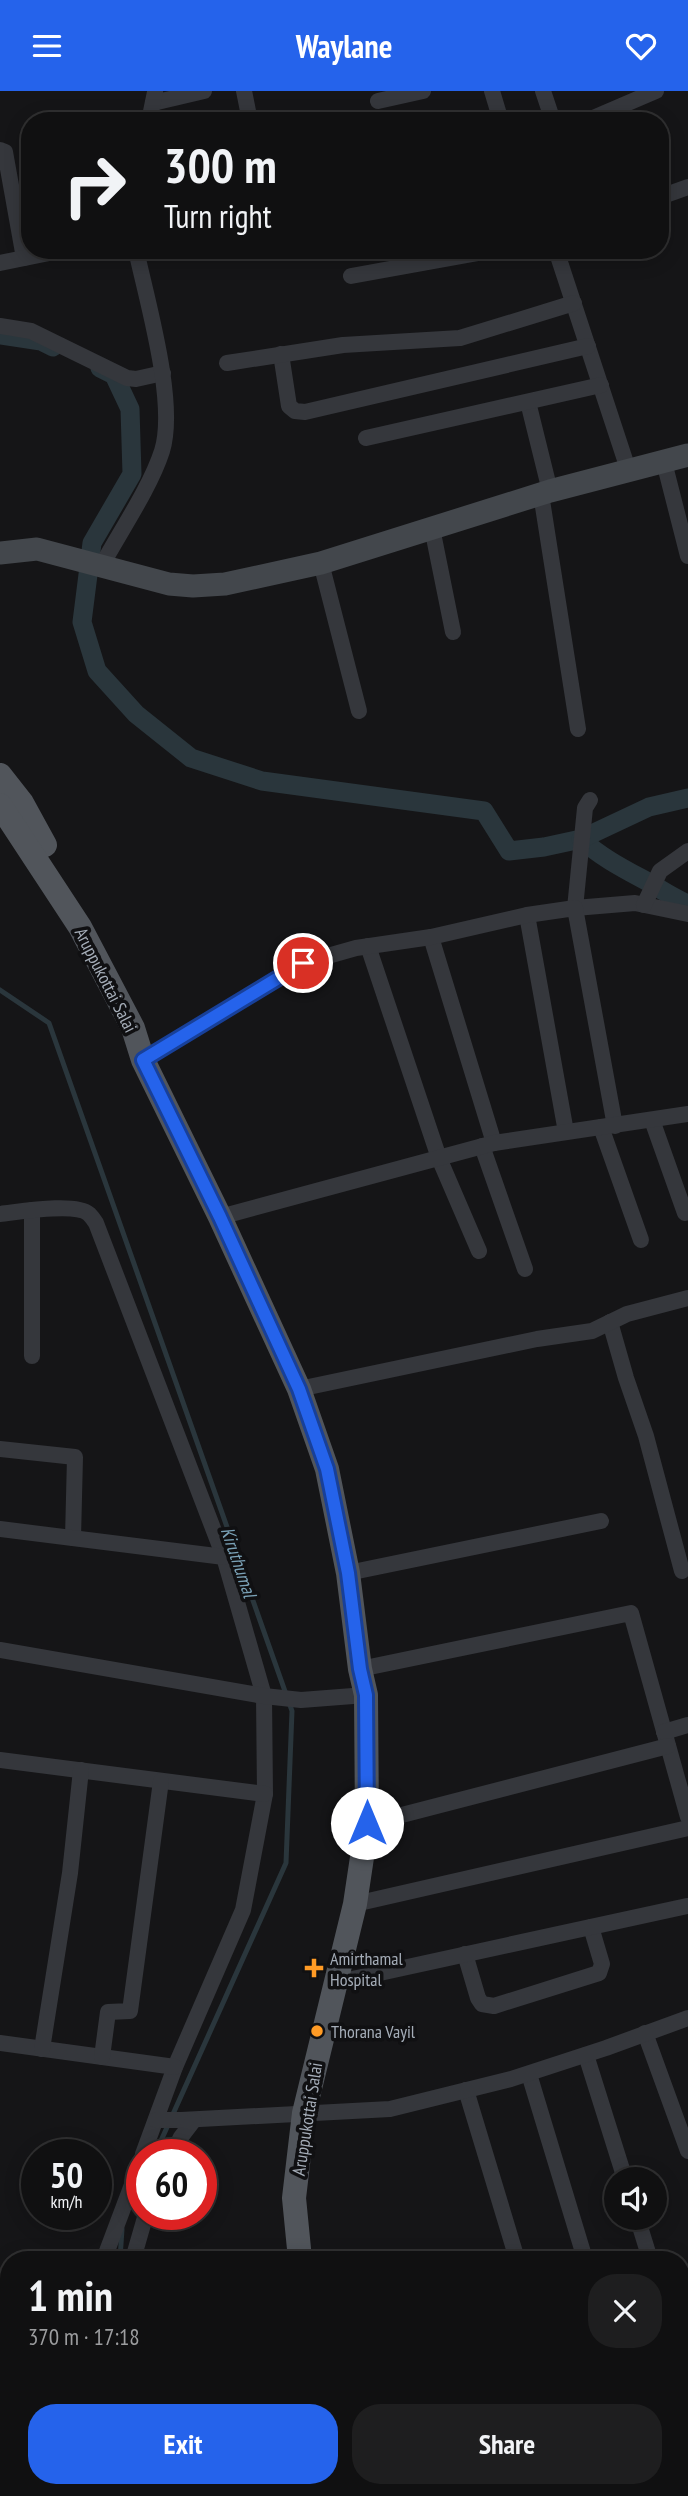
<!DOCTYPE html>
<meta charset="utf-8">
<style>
body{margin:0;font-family:"PT Sans Narrow",sans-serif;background:#1e1e1f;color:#f1f3f6;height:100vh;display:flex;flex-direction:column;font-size:26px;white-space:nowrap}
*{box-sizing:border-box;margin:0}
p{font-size:23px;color:#9c9d9f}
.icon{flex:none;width:38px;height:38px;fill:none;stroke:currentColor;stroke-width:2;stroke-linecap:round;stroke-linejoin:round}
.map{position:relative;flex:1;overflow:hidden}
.sheet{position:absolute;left:0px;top:2160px;width:690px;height:247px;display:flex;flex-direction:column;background:#101011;border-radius:28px 28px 0 0;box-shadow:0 4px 18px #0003,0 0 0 2px #303031}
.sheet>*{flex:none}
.top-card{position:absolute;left:21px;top:21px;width:648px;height:147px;border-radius:28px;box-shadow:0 4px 18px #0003,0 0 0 2px #303031;background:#101011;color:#f1f3f6;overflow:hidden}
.controls{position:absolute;left:604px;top:2076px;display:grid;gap:14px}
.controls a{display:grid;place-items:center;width:63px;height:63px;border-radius:50%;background:#101011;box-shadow:0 4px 18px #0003,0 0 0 2px #303031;font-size:35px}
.speed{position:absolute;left:21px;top:2048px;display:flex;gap:14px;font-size:35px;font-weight:700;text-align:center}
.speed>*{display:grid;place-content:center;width:91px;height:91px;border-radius:50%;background:#101011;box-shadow:0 4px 18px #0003,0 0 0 2px #303031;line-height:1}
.speed small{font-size:18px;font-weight:400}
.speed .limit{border:10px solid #d22;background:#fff;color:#111}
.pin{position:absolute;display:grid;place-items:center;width:60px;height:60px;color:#fff;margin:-30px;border:4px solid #fff;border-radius:50%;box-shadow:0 2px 7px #0007}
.me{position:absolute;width:77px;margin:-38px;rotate:0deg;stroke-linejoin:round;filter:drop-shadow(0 0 5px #0008)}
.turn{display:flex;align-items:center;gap:24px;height:147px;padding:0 28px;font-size:32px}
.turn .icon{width:91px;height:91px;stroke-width:2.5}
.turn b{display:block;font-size:49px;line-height:60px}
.round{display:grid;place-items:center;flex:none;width:74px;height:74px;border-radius:28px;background:#1e1e1f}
.headline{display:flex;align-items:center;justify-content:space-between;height:119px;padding:0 28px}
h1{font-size:42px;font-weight:700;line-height:52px}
.cta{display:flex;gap:14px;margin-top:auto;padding:14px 28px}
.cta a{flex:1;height:80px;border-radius:28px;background:#2563eb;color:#fff;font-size:28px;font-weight:700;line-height:80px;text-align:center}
.cta a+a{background:#1e1e1f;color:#f1f3f6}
header{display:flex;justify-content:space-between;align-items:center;height:91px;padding:0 28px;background:#2563eb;color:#fff;font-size:32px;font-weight:700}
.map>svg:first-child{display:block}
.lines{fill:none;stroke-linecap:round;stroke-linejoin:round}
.stream{stroke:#2a363c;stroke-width:5}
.canal{stroke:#2a363c;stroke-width:19}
.street{stroke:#35373c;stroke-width:16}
.secondary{stroke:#43474c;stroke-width:23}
.primary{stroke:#51555b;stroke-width:24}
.route-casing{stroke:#184099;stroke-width:18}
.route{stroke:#2563eb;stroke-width:12}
.poi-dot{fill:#ff9b25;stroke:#101012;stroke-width:2.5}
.labels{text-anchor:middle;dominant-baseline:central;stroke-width:7;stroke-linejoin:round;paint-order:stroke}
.street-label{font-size:18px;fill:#a5adb8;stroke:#101012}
.poi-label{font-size:18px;fill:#a5adb8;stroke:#101012;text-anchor:start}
.water-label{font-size:19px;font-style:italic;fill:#7aa1b6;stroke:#101012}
</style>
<header><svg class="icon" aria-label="menu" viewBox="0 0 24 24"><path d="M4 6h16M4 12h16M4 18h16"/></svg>Waylane<svg class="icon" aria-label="heart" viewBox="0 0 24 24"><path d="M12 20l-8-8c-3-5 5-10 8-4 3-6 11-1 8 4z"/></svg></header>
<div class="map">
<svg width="688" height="2405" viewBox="0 0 688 2405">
<rect width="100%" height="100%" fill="#151517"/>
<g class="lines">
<!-- stream -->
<g class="stream">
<polyline points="0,899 49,932 292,1620 286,1772 155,2063"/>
<polyline points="132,2116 142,2093"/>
<polyline points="120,2168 122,2138"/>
<polyline points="96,2405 101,2398"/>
</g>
<!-- canal -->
<g class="canal">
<polyline points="0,244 41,250 53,256"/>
<path d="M 100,277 L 114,284 L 130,318 L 132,383 L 92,452 L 82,531 L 97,580 L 136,623 L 191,667 L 262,690 L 484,720 L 509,760 L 544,756 L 581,748 C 602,767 624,778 648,791 C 662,799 673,807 688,813"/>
<polyline points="581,748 649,716 688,707"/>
</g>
<!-- street -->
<g class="street">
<polyline points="244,0 249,25"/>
<polyline points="492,0 501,30"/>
<polyline points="543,0 553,30"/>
<polyline points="378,10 423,0"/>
<polyline points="153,12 204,0"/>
<polyline points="149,30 155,1"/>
<polyline points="586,30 656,0"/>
<polyline points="0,59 5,61 24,167"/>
<polyline points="660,106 688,96"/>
<polyline points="556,159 629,381"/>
<polyline points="0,172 64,159"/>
<polyline points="351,185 495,159"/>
<polyline points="0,235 31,240 127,287 136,288 163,282"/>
<polyline points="281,263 289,315 295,320 305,321 588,255"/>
<polyline points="227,272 343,254 460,247 574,212"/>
<polyline points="528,311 550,400"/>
<polyline points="366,347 601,294"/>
<polyline points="664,371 688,465"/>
<polyline points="541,403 578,638"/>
<polyline points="432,437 453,541"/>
<polyline points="321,472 359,620"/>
<path d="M 102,474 C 121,439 150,397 162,360 C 177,312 147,210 136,159"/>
<polyline points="590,709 585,717 575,817 635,812 688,823"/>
<polyline points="644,814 660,780 688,760"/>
<polyline points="527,824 566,1041"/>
<polyline points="431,846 494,1052"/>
<polyline points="368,855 439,1067 479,1160"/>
<polyline points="143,969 303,872 356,857 431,846 527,824 575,817 615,1035"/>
<polyline points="652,1029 685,1122"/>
<polyline points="601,1036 641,1149"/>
<polyline points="482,1055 525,1178"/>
<polyline points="32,1119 32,1265"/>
<path d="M 0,1123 C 19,1121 75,1111 89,1123 C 92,1126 94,1129 96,1132 L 224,1466 L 264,1605 L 265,1703 L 243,1819 L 175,1976 L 143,2063"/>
<polyline points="220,1126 494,1052 688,1023"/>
<polyline points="610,1231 626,1287 646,1345 682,1480"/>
<polyline points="299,1298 537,1248 592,1240 627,1223 688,1207"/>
<polyline points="0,1358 75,1366 73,1447"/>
<polyline points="0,1438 224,1466"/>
<polyline points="348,1482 601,1430"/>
<polyline points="0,1559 264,1605 301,1609 366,1604"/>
<polyline points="360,1578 631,1522 688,1726"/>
<polyline points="664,1641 688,1634"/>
<polyline points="0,1669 265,1703"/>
<polyline points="367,1733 668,1655"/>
<polyline points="355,1813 688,1737"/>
<polyline points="465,1863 478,1907 482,1913 494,1915 599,1882 602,1873 591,1836"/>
<polyline points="334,1892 687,1815"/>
<polyline points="645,1942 688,2060"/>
<polyline points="0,1952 175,1976"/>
<polyline points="42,1958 70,1782 81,1679"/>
<polyline points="586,1964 625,2088"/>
<polyline points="102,1966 108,1921 130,1920 161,1690"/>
<polyline points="529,1983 585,2168"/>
<polyline points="466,1999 517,2168"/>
<polyline points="156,2029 181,2029 390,2018 511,1988 606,1957 688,1927"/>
<polyline points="173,2063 181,2046 194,2029"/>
<polyline points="637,2126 650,2168"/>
<polyline points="104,2168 142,2067"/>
<polyline points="133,2168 146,2123"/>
<polyline points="0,2222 9,2223"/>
<polyline points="681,2265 682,2268 688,2267"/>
<polyline points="681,2297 688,2298"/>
<polyline points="638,2398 639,2405"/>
<polyline points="63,2405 68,2398"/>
<polyline points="108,2405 111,2398"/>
</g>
<!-- secondary -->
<polyline class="secondary" points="0,462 37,458 169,493 193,495 225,493 321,472 550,400 688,364"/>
<!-- primary -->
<g class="primary">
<polyline points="0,684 22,712 45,754"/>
<polyline points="0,714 80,836 133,937 143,969 220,1126 299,1298 327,1378 348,1482 360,1578 366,1604 367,1733 355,1813 304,2022 294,2107 300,2168"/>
<polyline points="354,2398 357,2405"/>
</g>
</g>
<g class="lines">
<defs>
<polyline id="route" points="303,872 143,969 220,1126 299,1298 327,1378 348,1482 360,1578 366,1604 367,1732"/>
</defs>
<!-- route casing -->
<use href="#route" class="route-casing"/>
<!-- route -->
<use href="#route" class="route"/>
</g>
<!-- markers -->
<g class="poi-dot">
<path d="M310.5 1866.5h7v7h7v7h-7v7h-7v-7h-7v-7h7z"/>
<circle cx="317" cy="1940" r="7"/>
</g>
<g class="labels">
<!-- street labels -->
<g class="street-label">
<text transform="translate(106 889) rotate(63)">Aruppukottai Salai</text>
<text transform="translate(307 2028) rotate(-81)">Aruppukottai Salai</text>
</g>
<!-- poi labels -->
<g class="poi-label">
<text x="330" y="1867">Amirthamal<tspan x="330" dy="21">Hospital</tspan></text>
<text x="331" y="1940">Thorana Vayil</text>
</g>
<!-- water labels -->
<g class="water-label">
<text transform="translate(239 1471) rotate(71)">Kiruthumal</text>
</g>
</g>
</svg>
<div class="controls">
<a><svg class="icon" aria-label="sound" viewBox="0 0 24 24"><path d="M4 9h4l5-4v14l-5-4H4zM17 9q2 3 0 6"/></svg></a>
</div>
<div class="speed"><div>50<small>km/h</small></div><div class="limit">60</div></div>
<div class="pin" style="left:303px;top:872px;background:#d93025"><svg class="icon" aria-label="arrive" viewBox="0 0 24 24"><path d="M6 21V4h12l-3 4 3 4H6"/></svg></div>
<svg class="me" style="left:367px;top:1732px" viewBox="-20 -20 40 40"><circle r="19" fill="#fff"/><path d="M0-13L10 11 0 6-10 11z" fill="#2563eb"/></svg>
<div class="top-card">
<div class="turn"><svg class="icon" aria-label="right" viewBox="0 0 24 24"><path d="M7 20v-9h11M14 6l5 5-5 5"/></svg><div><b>300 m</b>Turn right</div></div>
</div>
<section class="sheet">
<div class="headline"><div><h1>1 min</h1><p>370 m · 17:18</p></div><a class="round"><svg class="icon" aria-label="close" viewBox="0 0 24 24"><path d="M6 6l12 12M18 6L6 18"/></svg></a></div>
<div class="cta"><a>Exit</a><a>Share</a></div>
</section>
</div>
